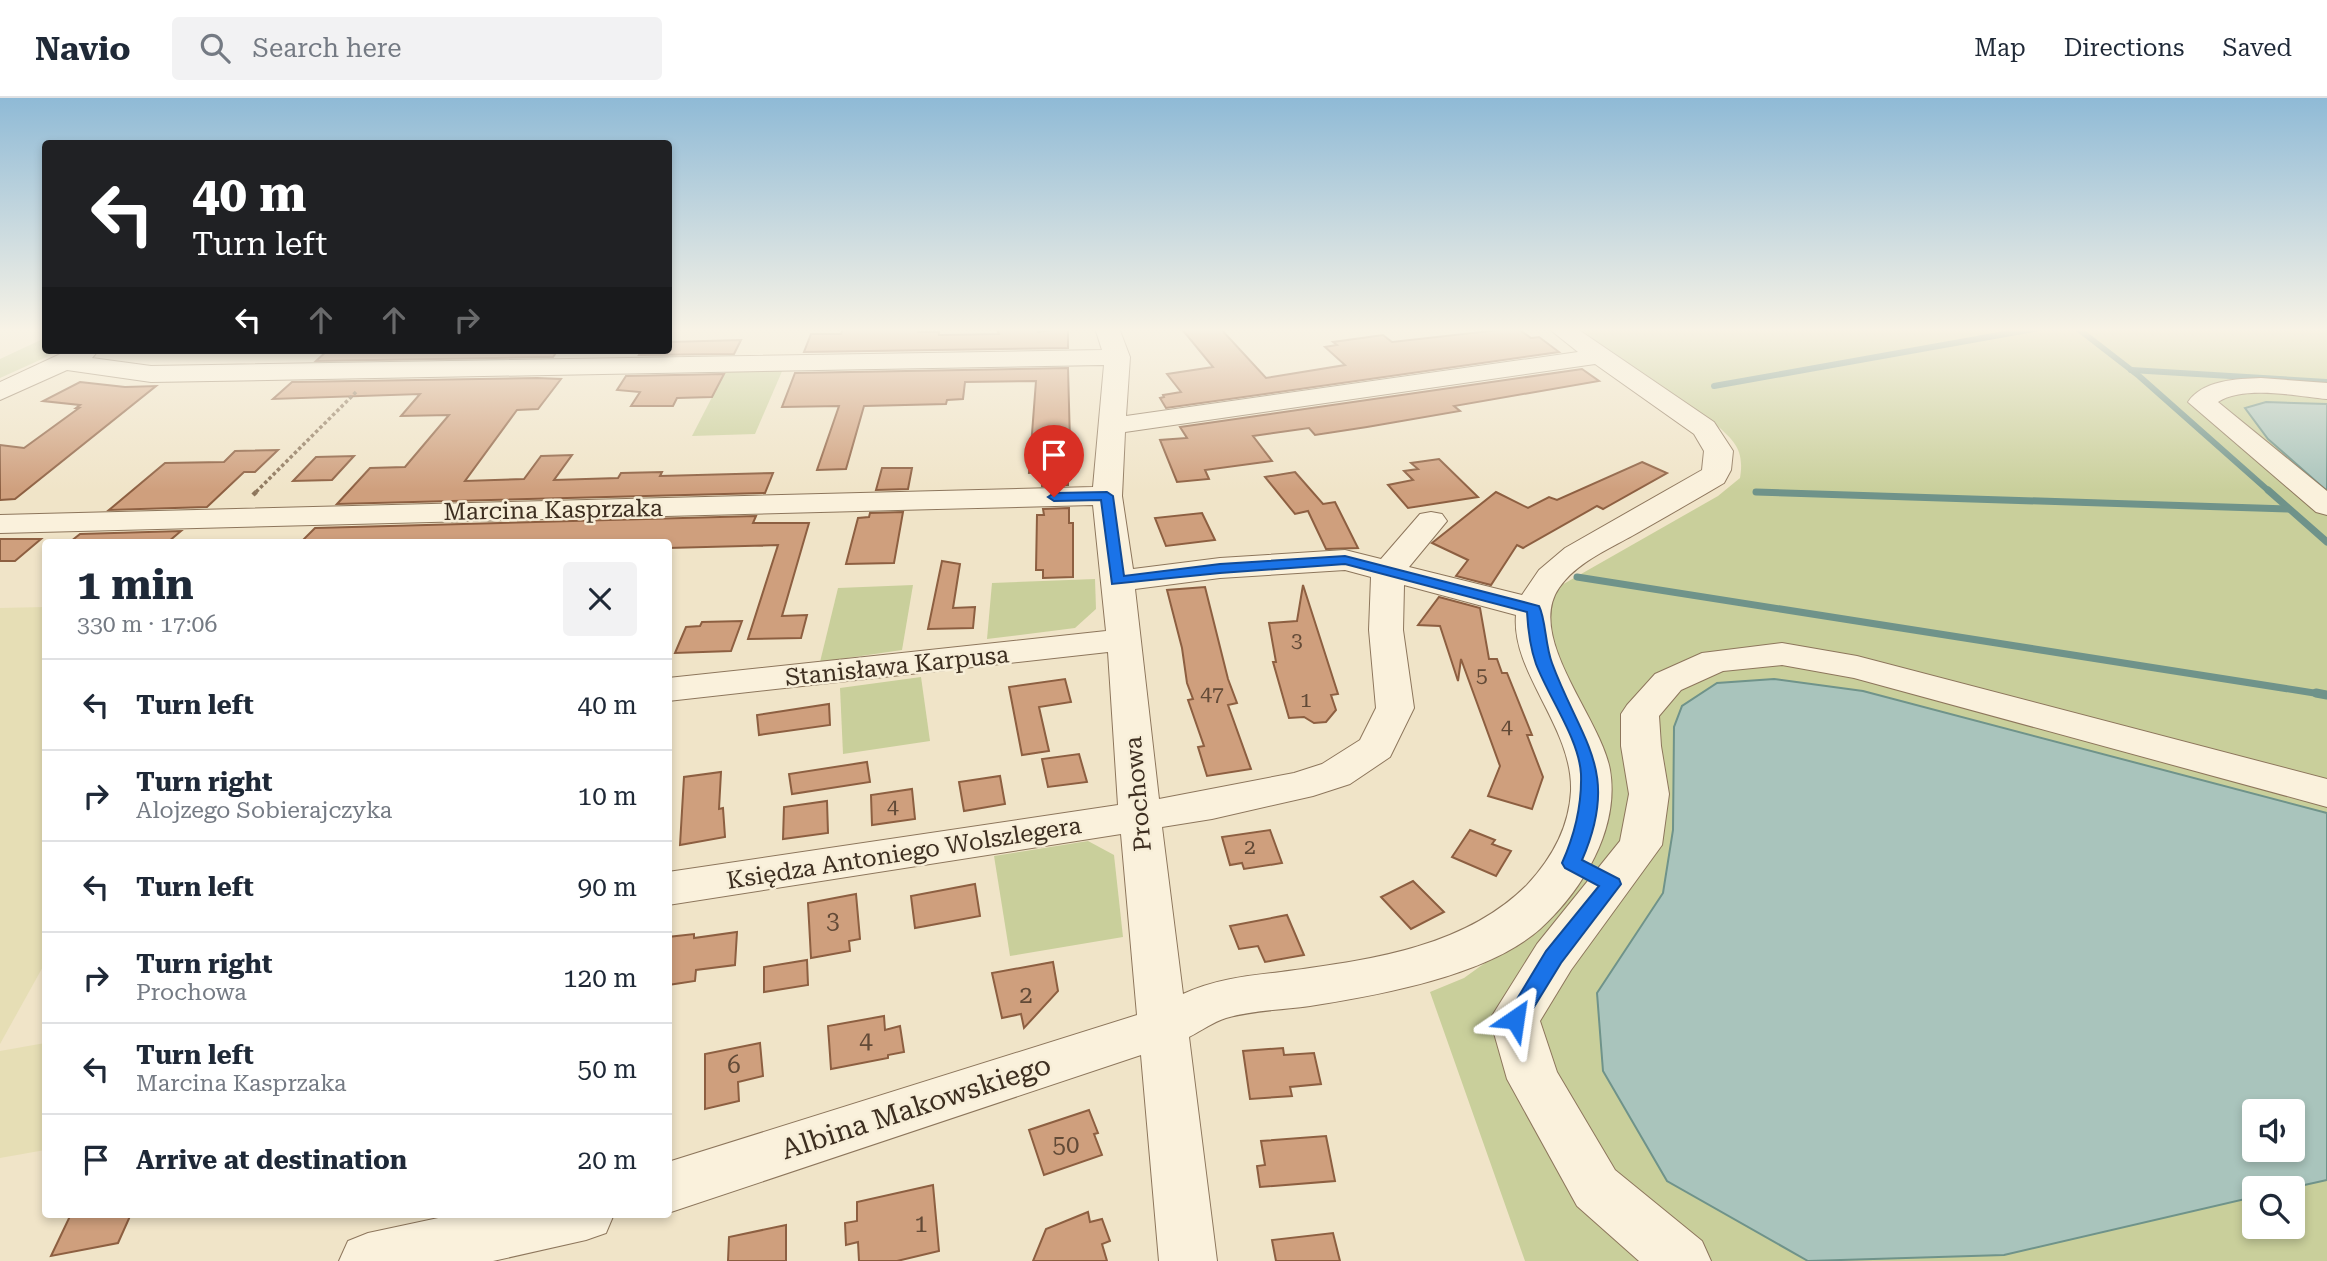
<!DOCTYPE html>
<meta charset="utf-8">
<style>
body{margin:0;font-family:"Roboto Serif",serif;background:#f2f2f3;color:#1f2937;height:100vh;display:flex;flex-direction:column;font-size:26px;white-space:nowrap}
*{box-sizing:border-box;margin:0}
p{font-size:23px;color:#747a83}
.icon{flex:none;width:38px;height:38px;fill:none;stroke:currentColor;stroke-width:2;stroke-linecap:round;stroke-linejoin:round}
.map{position:relative;flex:1;overflow:hidden}
.drawer{position:absolute;left:42px;top:441px;width:630px;height:679px;display:flex;flex-direction:column;background:#fff;border-radius:7px;box-shadow:0 4px 10px #0003}
.drawer>*{flex:none}
.hud{position:absolute;left:42px;top:42px;width:630px;height:214px;border-radius:7px;box-shadow:0 4px 10px #0003;background:#202124;color:#fff;overflow:hidden}
.tools{position:absolute;left:2242px;top:1001px;display:grid;gap:14px}
.tools a{display:grid;place-items:center;width:63px;height:63px;border-radius:7px;background:#fff;box-shadow:0 4px 10px #0003;font-size:35px}
.pin{position:absolute;display:grid;place-items:center;width:60px;height:60px;color:#fff;margin:-72px -30px;border-radius:50% 50% 50% 0;rotate:-45deg;box-shadow:0 0 7px #0007}
.pin .icon{rotate:45deg}
.me{position:absolute;width:77px;margin:-38px;rotate:32deg;stroke-linejoin:round;filter:drop-shadow(0 0 5px #0008)}
.turn{display:flex;align-items:center;gap:24px;height:147px;padding:0 35px;font-size:32px}
.turn .icon{width:91px;height:91px;stroke-width:2.5}
.turn b{display:block;font-size:49px;line-height:60px}
.lanes{display:flex;align-items:center;height:66px;padding:0 35px;background:#0003;justify-content:center;gap:35px;direction:ltr}
.lanes .off{opacity:.35}
.round{display:grid;place-items:center;flex:none;width:74px;height:74px;border-radius:7px;background:#f2f2f3}
.overview{display:flex;align-items:center;justify-content:space-between;height:119px;padding:0 35px}
h1{font-size:42px;font-weight:700;line-height:52px}
ul{padding:0;list-style:none}
li{display:flex;align-items:center;gap:21px;height:91px;padding:0 35px;border-top:2px solid #e0e1e3}
li div{flex:1}
li b{display:block;font-size:26px}
li em{font-style:normal}
header{display:flex;align-items:center;gap:42px;box-sizing:border-box;height:98px;padding:0 35px;background:#fff;border-bottom:2px solid #e0e1e3}
header strong{font-size:33px}
nav{display:flex;gap:38px;margin-inline-start:auto;font-size:24px}
.search{width:490px;height:63px;background:#f2f2f3;display:flex;align-items:center;gap:18px;box-sizing:border-box;padding:0 24px;border-radius:7px;color:#747a83;font-size:26px}
.map>svg:first-child{display:block}
.farmland{fill:#e6deb5}
.green{fill:#c9cf9b;fill-rule:evenodd}
.water{fill:#a9c4bc;stroke:#6f938a;stroke-width:2;fill-rule:evenodd}
.lines{fill:none;stroke-linecap:round;stroke-linejoin:round}
.stream-far2{stroke:#6f938a;stroke-width:6}
.stream-far1{stroke:#6f938a;stroke-width:7}
.stream{stroke:#6f938a;stroke-width:9}
.building{fill:#cf9f7d;stroke:#8d5f41;stroke-width:2}
.minor-casing{stroke:#8d765c;stroke-width:2}
.path-far1{stroke:#8d765c;stroke-width:3.5;stroke-dasharray:3.5 2.5;stroke-linecap:butt}
.path{stroke:#8d765c;stroke-width:4.5;stroke-dasharray:4.5 3.5;stroke-linecap:butt}
.minor{fill:#faf1dc;fill-rule:evenodd}
.route{fill:#1a73e8;stroke:#114b97;stroke-width:2}
.labels{text-anchor:middle;dominant-baseline:central;stroke-width:5;stroke-linejoin:round;paint-order:stroke}
.number-label{font-size:21px;fill:#624a37}
.street-label{font-size:24px;fill:#3d2e20;stroke:#f7eed8}
.near-number-label{font-size:24px;fill:#624a37}
.near-street-label{font-size:28px;fill:#3d2e20;stroke:#f7eed8}
</style>
<header>
<strong>Navio</strong>
<div class="search"><svg class="icon" aria-label="search" viewBox="0 0 24 24"><circle cx="10" cy="10" r="6"/><path d="M15 15l6 6"/></svg>Search here</div>
<nav><a>Map</a><a>Directions</a><a>Saved</a></nav>
</header>
<div class="map">
<svg width="2327" height="1163" viewBox="0 0 2327 1163">
<rect width="100%" height="100%" fill="#f0e4c8"/>
<!-- farmland -->
<g class="farmland">
<polygon points="45,509 45,865 0,946 0,510"/>
<polygon points="45,945 45,1052 0,1060 0,953"/>
</g>
<!-- green -->
<g class="green">
<path d="M 1572,230 L 2327,230 L 2327,1163 L 1525,1163 L 1430,894 L 1464,880 L 1531,832 L 1593,753 L 1547,536 L 1553,492 L 1718,398 L 1740,380 C 1745,350 1733,342 1712,323 ZM 2254,1013 L 2292,1013 L 2292,1052 L 2254,1052 ZM 2254,1090 L 2292,1090 L 2292,1129 L 2254,1129 Z"/>
<polygon points="45,240 46,252 62,252 0,280 0,261"/>
<polygon points="783,271 755,336 692,338 726,272"/>
<polygon points="1095,481 1096,511 1075,530 987,541 992,485"/>
<polygon points="913,487 902,552 820,564 838,490"/>
<polygon points="921,579 930,643 843,656 840,590"/>
<polygon points="1088,743 1114,757 1123,839 1010,858 994,758"/>
</g>
<!-- water -->
<g class="water">
<polygon points="2266,304 2327,306 2327,393 2268,341 2245,310"/>
<path d="M 1774,581 L 1863,593 L 2327,715 L 2327,1082 L 2291,1090 L 2254,1090 L 2254,1099 L 2004,1157 L 1808,1163 L 1667,1083 L 1603,973 L 1597,895 L 1663,795 L 1673,732 L 1674,629 L 1682,608 L 1717,585 ZM 2254,1013 L 2292,1013 L 2292,1052 L 2254,1052 Z"/>
</g>
<g class="lines">
<!-- stream-far2 -->
<g class="stream-far2">
<polyline points="2077,230 2139,278 2270,394"/>
<polyline points="2131,272 2327,284"/>
<polyline points="1714,288 2039,230"/>
<polyline points="1756,394 1759,394"/>
</g>
<!-- stream-far1 -->
<g class="stream-far1">
<polyline points="2268,392 2327,444"/>
<polyline points="1756,394 2288,411"/>
<polyline points="1577,479 2327,597"/>
</g>
<!-- stream -->
<polyline class="stream" points="2316,595 2327,597"/>
</g>
<!-- building -->
<g class="building">
<polygon points="843,230 919,230 918,234 939,234 939,237 999,236 996,230 1037,230 1038,234 1068,230 1068,250 804,254 811,236 841,236"/>
<polygon points="1181,230 1220,230 1266,280 1345,267 1325,249 1337,247 1333,244 1383,237 1392,244 1517,230 1531,240 1539,239 1559,254 1166,310 1160,300 1164,299 1163,297 1181,294 1167,276 1213,269"/>
<polygon points="741,242 734,256 639,257 642,252 668,252 668,244"/>
<polygon points="328,252 558,252 553,259 316,263"/>
<polygon points="1068,270 1071,381 1068,382 1068,387 1042,388 1041,374 1029,375 1036,283 965,284 963,301 947,302 946,306 864,308 846,371 817,372 839,308 782,309 795,275"/>
<polygon points="1582,271 1599,283 1454,308 1460,313 1367,329 1315,337 1309,330 1253,338 1272,363 1205,372 1209,381 1177,384 1160,342 1187,340 1180,329"/>
<polygon points="724,276 712,299 677,300 673,308 631,308 640,294 617,292 626,278"/>
<polygon points="537,280 561,281 538,311 517,312 465,383 524,381 541,358 572,357 554,382 618,380 621,375 662,374 660,378 773,375 765,395 337,406 370,370 405,369 449,317 401,318 420,296 273,301 292,284"/>
<polygon points="80,284 125,289 156,288 15,401 0,402 0,347 24,350 79,310 76,310 80,307 43,303"/>
<polygon points="278,352 255,374 244,374 207,409 109,412 165,365 224,364 235,353"/>
<polygon points="354,358 332,382 293,383 316,359"/>
<polygon points="1439,361 1478,399 1408,410 1388,387 1413,382 1404,373 1418,371 1411,365"/>
<polygon points="1642,364 1667,375 1603,411 1597,408 1523,450 1517,447 1491,487 1456,478 1468,462 1432,445 1496,394 1528,410 1549,399 1557,402"/>
<polygon points="882,370 912,370 908,391 876,392"/>
<polygon points="1295,374 1323,406 1335,404 1358,450 1326,451 1308,413 1295,416 1265,379"/>
<polygon points="1069,410 1069,425 1073,425 1073,479 1043,480 1043,472 1036,472 1037,417 1044,417 1043,411"/>
<polygon points="903,414 894,465 846,466 858,420 869,419 870,415"/>
<polygon points="1202,415 1215,442 1166,448 1155,420"/>
<polygon points="756,418 753,425 809,425 782,518 807,517 801,540 748,541 778,447 668,450 668,444 655,443 301,444 315,430"/>
<polygon points="181,433 168,444 70,444 80,436"/>
<polygon points="0,441 41,441 15,463 0,463"/>
<polygon points="942,463 960,466 953,510 975,509 973,530 928,531"/>
<polygon points="1303,487 1338,596 1331,597 1336,612 1326,624 1314,625 1304,619 1289,620 1273,564 1276,564 1269,525 1297,523"/>
<polygon points="1205,489 1228,581 1237,605 1228,607 1251,671 1207,678 1198,649 1204,648 1188,602 1193,601 1187,585 1182,550 1167,492"/>
<polygon points="1439,499 1480,510 1489,561 1497,561 1502,575 1507,575 1532,637 1527,637 1543,679 1532,711 1488,698 1500,668 1461,561 1458,583 1440,528 1418,527"/>
<polygon points="742,523 731,553 675,555 686,529 700,528 702,524"/>
<polygon points="1065,581 1071,604 1039,609 1049,653 1022,657 1009,589"/>
<polygon points="829,606 830,627 759,637 757,617"/>
<polygon points="1079,656 1087,684 1048,689 1042,661"/>
<polygon points="867,664 870,684 792,696 789,676"/>
<polygon points="721,674 719,711 723,710 725,739 680,747 684,679"/>
<polygon points="1000,678 1005,706 964,713 959,684"/>
<polygon points="912,691 915,721 872,727 871,697"/>
<polygon points="827,703 828,735 783,741 784,709"/>
<polygon points="1270,732 1282,765 1244,771 1242,765 1230,767 1222,739"/>
<polygon points="1470,732 1495,742 1492,746 1511,753 1496,778 1452,759"/>
<polygon points="1413,783 1444,814 1411,831 1381,799"/>
<polygon points="975,786 980,818 915,830 911,798"/>
<polygon points="856,796 860,841 849,843 850,853 811,860 808,805"/>
<polygon points="1287,817 1304,857 1265,864 1258,848 1239,851 1230,828"/>
<polygon points="737,834 735,867 696,872 695,883 668,887 668,839 694,836 694,840"/>
<polygon points="807,862 808,887 764,894 764,869"/>
<polygon points="1053,864 1058,893 1024,930 1021,916 1002,920 992,875"/>
<polygon points="884,918 885,932 900,928 904,954 888,957 888,960 831,971 828,928"/>
<polygon points="760,945 763,978 738,984 739,1003 705,1011 705,956"/>
<polygon points="1283,950 1284,957 1314,955 1321,986 1290,989 1292,998 1250,1001 1243,953"/>
<polygon points="1089,1012 1098,1035 1094,1036 1102,1057 1044,1077 1029,1032"/>
<polygon points="1326,1038 1335,1083 1260,1089 1257,1068 1265,1067 1261,1043"/>
<polygon points="933,1087 939,1153 897,1163 859,1163 858,1144 846,1147 845,1125 857,1123 857,1104"/>
<polygon points="1088,1114 1090,1124 1102,1121 1110,1143 1102,1146 1107,1163 1033,1163 1046,1131"/>
<polygon points="71,1116 131,1116 118,1145 51,1158"/>
<polygon points="786,1127 786,1163 728,1163 729,1139"/>
<polygon points="1333,1135 1340,1163 1276,1163 1272,1142"/>
</g>
<g class="lines">
<defs>
<g id="minor">
<path d="M 1095,230 L 1119,230 L 1130,259 L 1126,318 L 1578,254 L 1548,230 L 1576,230 L 1714,324 L 1733,353 L 1731,372 L 1724,385 C 1694,403 1663,420 1632,438 C 1607,452 1576,465 1559,490 C 1525,539 1601,620 1610,672 C 1620,731 1582,793 1540,831 C 1487,878 1379,897 1310,908 C 1283,912 1253,912 1226,920 C 1213,924 1201,933 1189,939 L 1217,1163 L 1159,1163 L 1141,957 L 668,1115 L 668,1064 L 1137,917 L 1121,736 L 668,807 L 668,774 L 1118,707 L 1108,554 L 668,603 L 668,580 L 1106,533 L 1093,407 L 0,435 L 0,417 L 1093,389 L 1104,267 L 151,284 L 67,272 L 0,302 L 0,284 L 69,252 L 96,252 L 97,254 L 92,260 L 151,268 L 1102,252 ZM 1595,266 L 1694,336 L 1704,353 L 1702,372 L 1565,450 L 1539,472 L 1522,497 L 1409,469 L 1447,423 L 1442,416 L 1431,414 L 1420,416 L 1381,461 L 1345,452 L 1220,460 L 1133,471 L 1122,398 L 1125,334 ZM 1345,472 L 1371,479 L 1369,532 L 1376,610 L 1360,642 L 1322,666 L 1294,675 L 1159,701 L 1135,491 L 1220,480 ZM 1404,487 L 1516,517 C 1511,575 1573,629 1571,693 C 1569,730 1552,760 1527,787 C 1463,851 1367,862 1281,874 C 1247,878 1215,881 1183,896 L 1162,729 L 1212,721 L 1313,698 L 1350,686 L 1390,659 L 1414,610 L 1403,532 Z"/>
<path d="M 2261,280 L 2327,285 L 2327,301 C 2297,298 2244,287 2218,304 L 2327,393 L 2327,417 L 2316,414 L 2188,304 C 2203,282 2236,281 2261,280 Z"/>
<polygon points="1782,545 1857,558 2327,681 2327,709 1854,580 1782,567 1723,573 1681,592 1659,618 1661,648 1669,696 1662,747 1571,872 1540,923 1557,974 1615,1072 1702,1143 1711,1163 1639,1163 1577,1108 1507,981 1490,921 1537,846 1620,743 1629,696 1621,648 1621,616 1627,607 1655,576 1702,555"/>
<polygon points="457,1116 614,1116 606,1135 586,1142 493,1163 339,1163 348,1143 368,1135"/>
</g>
</defs>
<!-- minor casing -->
<use href="#minor" class="minor-casing"/>
<!-- path-far1 -->
<polyline class="path-far1" points="256,394 356,294"/>
<!-- path -->
<polyline class="path" points="253,397 258,392"/>
<!-- minor -->
<use href="#minor" class="minor"/>
</g>
<!-- sky -->
<linearGradient id="sky" x2="0" y2="1"><stop stop-color="#8fbad6"/><stop offset="0.59" stop-color="#f8f3e6"/><stop offset="1" stop-color="#f8f3e6" stop-opacity="0"/></linearGradient>
<rect width="2327" height="393" fill="url(#sky)"/>
<!-- route -->
<path class="route" d="M 1107,394 L 1113,398 L 1124,478 L 1220,466 L 1345,458 L 1539,508 C 1546,522 1545,547 1552,565 C 1581,644 1621,672 1582,762 L 1619,781 L 1621,786 L 1561,865 L 1523,927 L 1515,930 L 1508,927 L 1505,921 L 1546,853 L 1599,788 L 1565,770 L 1562,765 C 1575,736 1582,708 1581,676 C 1579,641 1549,600 1536,566 C 1530,549 1528,532 1527,514 L 1345,466 L 1220,475 L 1112,486 L 1101,402 L 1054,403 L 1048,399 L 1054,395 Z"/>
<g class="labels">
<!-- number labels -->
<g class="number-label">
<text x="1297" y="542">3</text>
<text x="1482" y="577">5</text>
<text x="1212" y="596">47</text>
<text x="1306" y="602">1</text>
<text x="1507" y="629">4</text>
<text x="893" y="709">4</text>
<text x="1250" y="749">2</text>
</g>
<!-- street labels -->
<g class="street-label">
<text transform="translate(553 412) rotate(-1)">Marcina Kasprzaka</text>
<text transform="translate(897 568) rotate(-6)">Stanisława Karpusa</text>
<text transform="translate(1138 696) rotate(-95)">Prochowa</text>
<text transform="translate(904 755) rotate(-9)">Księdza Antoniego Wolszlegera</text>
</g>
<!-- near-number labels -->
<g class="near-number-label">
<text x="833" y="823">3</text>
<text x="1026" y="897">2</text>
<text x="866" y="943">4</text>
<text x="734" y="967">6</text>
<text x="1066" y="1047">50</text>
<text x="921" y="1126">1</text>
</g>
<!-- near-street labels -->
<g class="near-street-label">
<text transform="translate(916 1009) rotate(-18)">Albina Makowskiego</text>
</g>
</g>
</svg>
<div class="tools">
<a><svg class="icon" aria-label="sound" viewBox="0 0 24 24"><path d="M4 9h4l5-4v14l-5-4H4zM17 9q2 3 0 6"/></svg></a>
<a><svg class="icon" aria-label="search" viewBox="0 0 24 24"><circle cx="10" cy="10" r="6"/><path d="M15 15l6 6"/></svg></a>
</div>
<div class="pin" style="left:1054px;top:399px;background:#d93025"><svg class="icon" aria-label="arrive" viewBox="0 0 24 24"><path d="M6 21V4h12l-3 4 3 4H6"/></svg></div>
<svg class="me" style="left:1515px;top:921px" viewBox="-20 -20 40 40"><path d="M0-17L14 15 0 8-14 15z" fill="#1a73e8" stroke="#fff" stroke-width="4"/></svg>
<div class="hud">
<div class="turn"><svg class="icon" aria-label="left" viewBox="0 0 24 24"><path d="M17 20v-9H6M10 6l-5 5 5 5"/></svg><div><b>40 m</b>Turn left</div></div>
<div class="lanes"><svg class="icon" aria-label="left" viewBox="0 0 24 24"><path d="M17 20v-9H6M10 6l-5 5 5 5"/></svg><svg class="icon off" aria-label="ahead" viewBox="0 0 24 24"><path d="M12 20V5M6 11l6-6 6 6"/></svg><svg class="icon off" aria-label="ahead" viewBox="0 0 24 24"><path d="M12 20V5M6 11l6-6 6 6"/></svg><svg class="icon off" aria-label="right" viewBox="0 0 24 24"><path d="M7 20v-9h11M14 6l5 5-5 5"/></svg></div>
</div>
<section class="drawer">
<div class="overview"><div><h1>1 min</h1><p>330 m · 17:06</p></div><a class="round"><svg class="icon" aria-label="close" viewBox="0 0 24 24"><path d="M6 6l12 12M18 6L6 18"/></svg></a></div>
<ul>
<li><svg class="icon" aria-label="left" viewBox="0 0 24 24"><path d="M17 20v-9H6M10 6l-5 5 5 5"/></svg><div><b>Turn left</b></div><em>40 m</em></li>
<li><svg class="icon" aria-label="right" viewBox="0 0 24 24"><path d="M7 20v-9h11M14 6l5 5-5 5"/></svg><div><b>Turn right</b><p>Alojzego Sobierajczyka</p></div><em>10 m</em></li>
<li><svg class="icon" aria-label="left" viewBox="0 0 24 24"><path d="M17 20v-9H6M10 6l-5 5 5 5"/></svg><div><b>Turn left</b></div><em>90 m</em></li>
<li><svg class="icon" aria-label="right" viewBox="0 0 24 24"><path d="M7 20v-9h11M14 6l5 5-5 5"/></svg><div><b>Turn right</b><p>Prochowa</p></div><em>120 m</em></li>
<li><svg class="icon" aria-label="left" viewBox="0 0 24 24"><path d="M17 20v-9H6M10 6l-5 5 5 5"/></svg><div><b>Turn left</b><p>Marcina Kasprzaka</p></div><em>50 m</em></li>
<li><svg class="icon" aria-label="arrive" viewBox="0 0 24 24"><path d="M6 21V4h12l-3 4 3 4H6"/></svg><div><b>Arrive at destination</b></div><em>20 m</em></li>
</ul>
</section>
</div>
